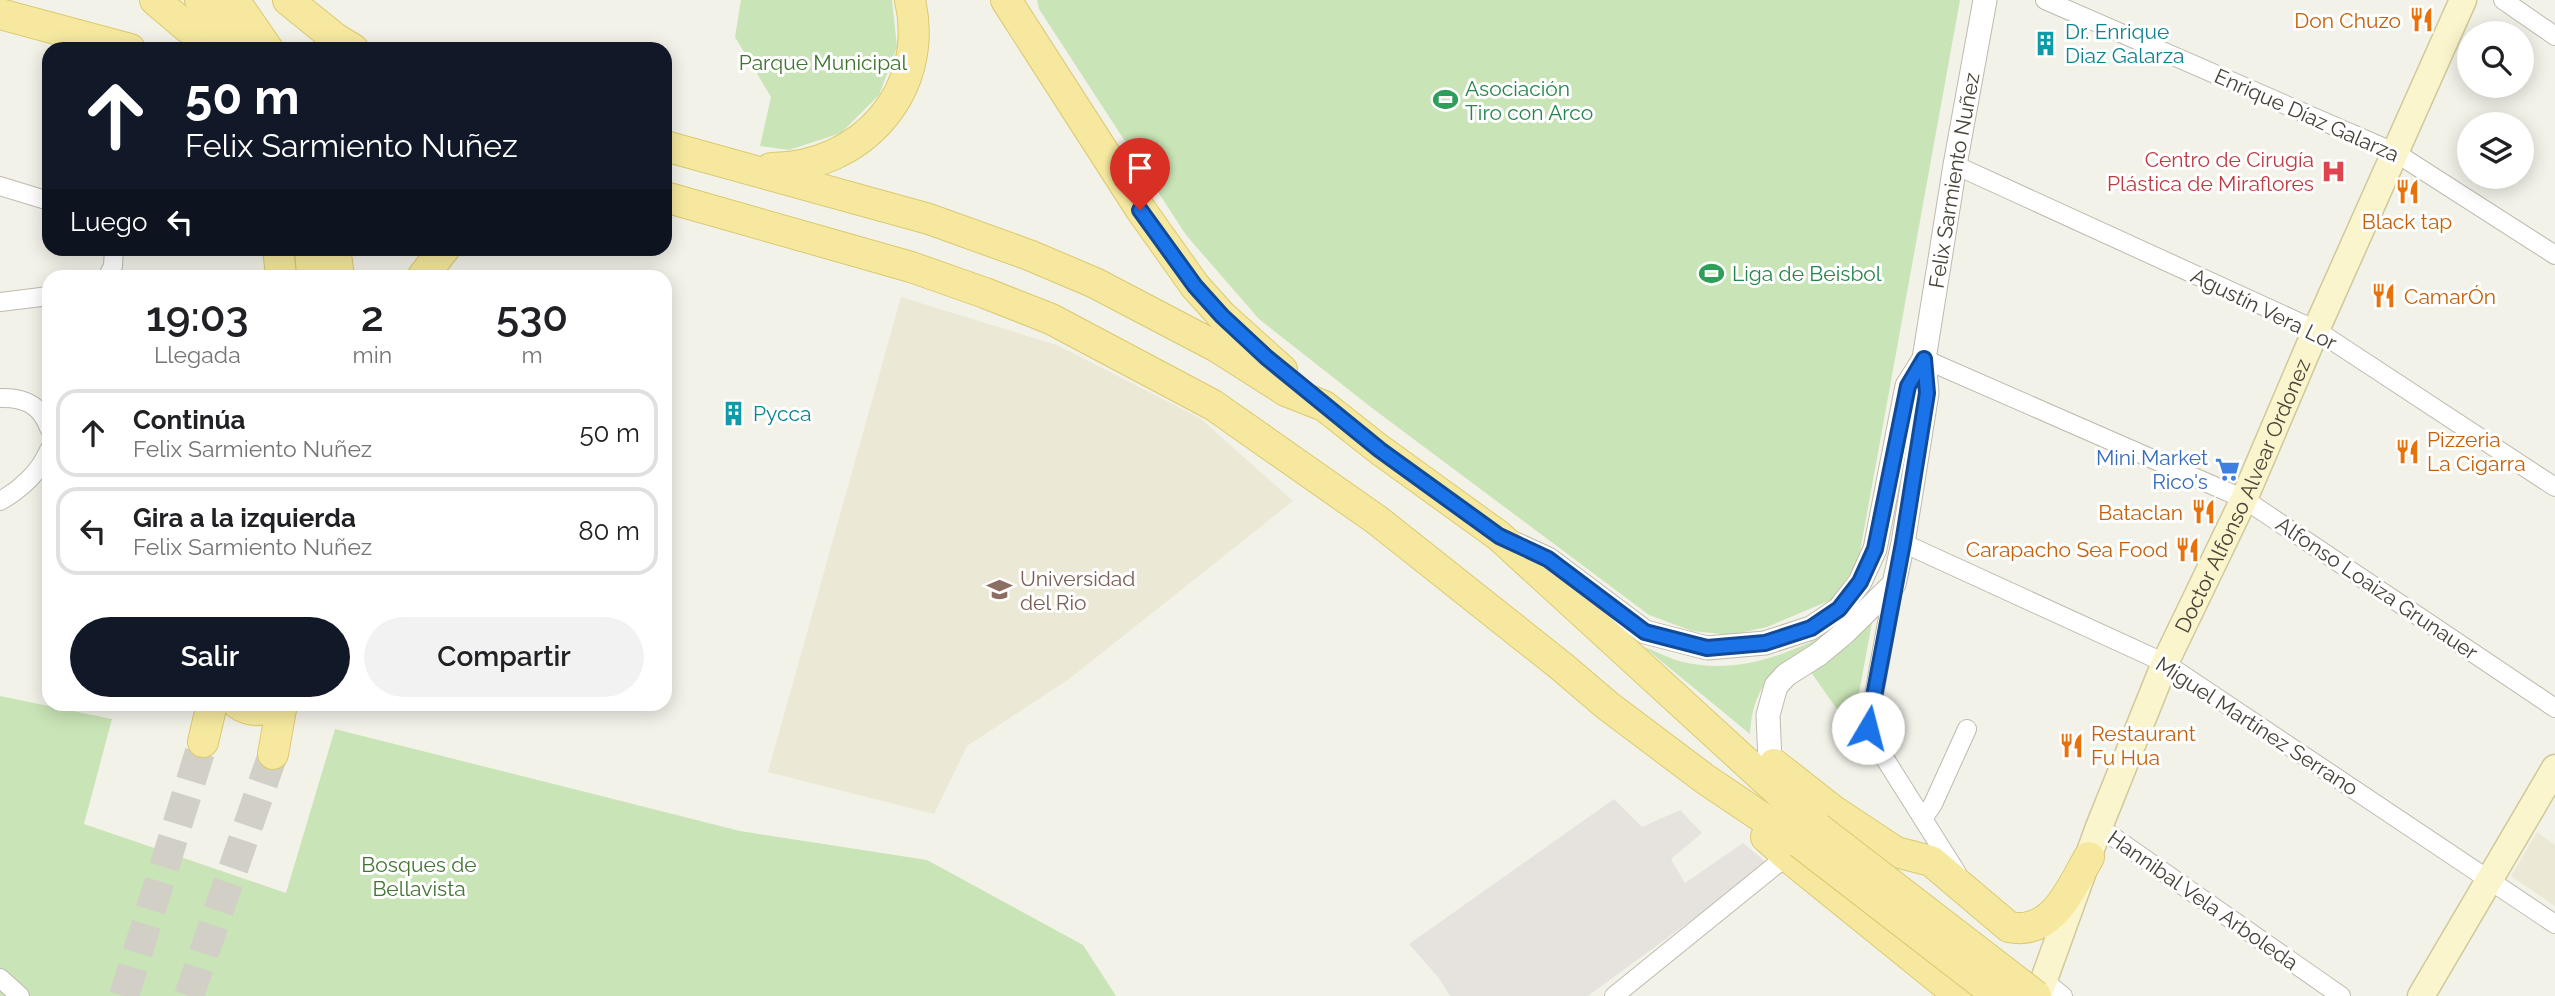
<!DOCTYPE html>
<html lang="es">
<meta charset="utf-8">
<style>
body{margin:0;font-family:Raleway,sans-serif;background:#f2f2f2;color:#202124;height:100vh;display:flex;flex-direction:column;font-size:26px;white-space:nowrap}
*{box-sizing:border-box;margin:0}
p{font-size:23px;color:#757577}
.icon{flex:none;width:38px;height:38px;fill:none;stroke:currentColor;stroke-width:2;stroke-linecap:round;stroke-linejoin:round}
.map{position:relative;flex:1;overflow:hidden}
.drawer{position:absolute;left:42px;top:270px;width:630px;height:441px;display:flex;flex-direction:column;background:#fff;border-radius:21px;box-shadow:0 4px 18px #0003}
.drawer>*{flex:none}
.top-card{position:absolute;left:42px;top:42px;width:630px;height:214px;border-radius:21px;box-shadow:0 4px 18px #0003;background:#111827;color:#fff;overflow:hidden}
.fabs{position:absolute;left:2457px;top:21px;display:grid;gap:14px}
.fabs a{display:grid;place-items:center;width:77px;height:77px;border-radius:50%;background:#fff;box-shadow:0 4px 18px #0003;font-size:35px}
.pin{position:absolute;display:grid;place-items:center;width:60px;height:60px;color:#fff;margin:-72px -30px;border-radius:50% 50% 50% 0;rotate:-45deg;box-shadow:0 0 7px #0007}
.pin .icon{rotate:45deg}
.me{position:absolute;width:77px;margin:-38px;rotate:8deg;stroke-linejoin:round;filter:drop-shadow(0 0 5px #0008)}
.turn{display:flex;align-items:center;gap:24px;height:147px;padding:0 28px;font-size:32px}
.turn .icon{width:91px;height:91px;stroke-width:2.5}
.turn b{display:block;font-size:49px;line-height:60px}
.then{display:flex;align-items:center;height:66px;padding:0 28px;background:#0003;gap:14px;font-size:26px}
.eta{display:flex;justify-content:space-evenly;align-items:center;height:119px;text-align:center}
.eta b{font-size:42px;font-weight:600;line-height:49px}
.cta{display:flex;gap:14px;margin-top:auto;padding:14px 28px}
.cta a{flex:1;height:80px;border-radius:42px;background:#111827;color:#fff;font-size:28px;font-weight:600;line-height:80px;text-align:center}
.cta a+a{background:#f2f2f2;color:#202124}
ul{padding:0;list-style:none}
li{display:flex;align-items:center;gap:21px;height:88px;margin:0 14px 10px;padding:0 14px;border:4px solid #e0e0e0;border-radius:21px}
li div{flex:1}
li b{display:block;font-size:26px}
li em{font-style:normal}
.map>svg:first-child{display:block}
.industrial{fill:#e6e3de}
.education{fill:#ebe8d5}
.green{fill:#c9e4b6}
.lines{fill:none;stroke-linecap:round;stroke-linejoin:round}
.primary-tunnel{stroke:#d1cfc6;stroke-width:30;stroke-dasharray:30 15;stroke-linecap:butt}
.minor-casing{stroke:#bebaad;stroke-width:20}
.tertiary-casing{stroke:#bebaad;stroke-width:25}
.secondary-casing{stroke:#cfc99c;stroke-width:29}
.primary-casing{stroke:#dbc970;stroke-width:32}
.minor{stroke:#fff;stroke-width:18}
.tertiary{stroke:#fff;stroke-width:23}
.secondary{stroke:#faf5cc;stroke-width:26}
.primary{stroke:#f6e99f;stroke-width:30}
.primary-bridge-casing{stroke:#dbc970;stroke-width:32;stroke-linecap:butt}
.primary-bridge{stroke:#f6e99f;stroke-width:30}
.route-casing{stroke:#114b97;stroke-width:18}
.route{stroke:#1a73e8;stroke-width:12}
.labels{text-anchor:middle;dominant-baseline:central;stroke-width:6;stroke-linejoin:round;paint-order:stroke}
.food-label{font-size:21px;fill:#c56008;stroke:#fff;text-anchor:end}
.culture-label{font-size:21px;fill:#0d838f;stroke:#fff;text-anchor:start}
.park-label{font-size:21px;fill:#407430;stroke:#fff}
.leisure-label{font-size:21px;fill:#27864d;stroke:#fff;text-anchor:start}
.street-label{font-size:21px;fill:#474338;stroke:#fff}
.health-label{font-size:21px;fill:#be3a42;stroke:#fff;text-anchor:end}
.shop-label{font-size:21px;fill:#366cbe;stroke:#fff;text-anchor:end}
.education-label{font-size:21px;fill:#785e54;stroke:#fff;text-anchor:start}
</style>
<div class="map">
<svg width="2555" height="996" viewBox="0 0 2555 996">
<rect width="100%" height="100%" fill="#f3f2e9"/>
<!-- industrial -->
<polygon class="industrial" points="1614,799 1642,827 1680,810 1702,833 1671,859 1685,883 1743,843 1768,864 1588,996 1450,996 1438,977 1409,944"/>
<!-- education -->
<g class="education">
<polygon points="901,297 1057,345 1200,418 1293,501 1069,679 967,746 934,814 768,772"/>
<polygon points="2537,832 2555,845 2555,906 2511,876"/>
</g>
<!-- green -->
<g class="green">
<polygon points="741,0 892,0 897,47 879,95 841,133 789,150 760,146 771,97 735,37"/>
<polygon points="1037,0 1960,0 1858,563 1831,600 1767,627 1731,635 1692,631 1649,615 1372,408 1259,319 1186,235 1039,9"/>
<polygon points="1873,617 1852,731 1811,672 1852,643"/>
<path d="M 1825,635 C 1782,664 1753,678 1750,734 L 1644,647 C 1656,651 1668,658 1679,661 C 1730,675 1780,658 1825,635 Z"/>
<polygon points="0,696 112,719 84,824 286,893 335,729 740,831 927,860 1083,945 1116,996 0,996"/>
</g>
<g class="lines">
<!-- primary-tunnel -->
<g class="primary-tunnel">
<polyline points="124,996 203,742"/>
<polyline points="189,996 273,754"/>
</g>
<defs>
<g id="minor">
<polyline points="2045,0 2396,153 2555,255"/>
<polyline points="2503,0 2555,36"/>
<polyline points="1955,165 2316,330 2555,487"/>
<polyline points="0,186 49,201"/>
<polyline points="108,276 113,266 114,248"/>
<polyline points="0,302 49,296"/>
<polyline points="1924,359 2244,499 2555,708"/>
<path d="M 0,398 C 24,397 41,405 49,428"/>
<path d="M 0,501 C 20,490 40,472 49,450"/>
<polyline points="1903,543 2165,663 2555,924"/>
<polyline points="1894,584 1868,728 1870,735 1957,873"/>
<polyline points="1923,819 1933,804 1967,729"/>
<polyline points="2099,827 2341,996"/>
<polyline points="0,978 20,996"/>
<polyline points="2043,980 2063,996"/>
<polyline points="1614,996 1787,856"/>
</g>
<g id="tertiary">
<polyline points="1515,544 1548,559 1645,632 1707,648 1765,643 1811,628 1839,609 1860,582 1875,549 1907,386 1924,359"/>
<path id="s1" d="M 1770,761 L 1768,715 L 1776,686 L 1786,675 L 1819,654 L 1843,634 L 1894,584 L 1903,543 L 1927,393 L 1924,359 L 1955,165 L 1985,0"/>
</g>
<g id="secondary">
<path id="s2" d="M 2038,996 L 2099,827 L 2165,663 L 2244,499 L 2316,330 L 2463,0"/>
<polyline points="2421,996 2555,768"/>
</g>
<g id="primary">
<polyline points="155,0 188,28 223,49"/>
<polyline points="200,0 238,49"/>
<polyline points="234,0 268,49"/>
<polyline points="288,0 335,38 353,49"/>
<polyline points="1006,0 1141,210 1195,286 1222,316 1282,370"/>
<polyline points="0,14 130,49"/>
<polyline points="665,146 929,219 1029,255 1095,283 1217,347 1286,391 1324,406 1380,450 1499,536 1818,828"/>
<path d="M 771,168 C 861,168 931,91 910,0"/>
<polyline points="665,197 911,267 985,293 1051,319 1213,405 1377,520 1561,666 1608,706 1705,779 1800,843"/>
<polyline points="278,248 281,276"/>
<polyline points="310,248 312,276"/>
<polyline points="335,248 339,276"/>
<polyline points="423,276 445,248"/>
<path d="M 238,704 C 250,712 262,712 275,704"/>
<polyline points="203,742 212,704"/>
<polyline points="273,754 282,704"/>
<path d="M 1774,764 L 1834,811 L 1896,852 L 1931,861 L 2009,927 C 2053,936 2071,888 2089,857"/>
<polyline points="1766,837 1787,856 1960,996"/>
</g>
</defs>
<!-- minor casing -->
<use href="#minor" class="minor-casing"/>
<!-- tertiary casing -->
<use href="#tertiary" class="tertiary-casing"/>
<!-- secondary casing -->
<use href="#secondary" class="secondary-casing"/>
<!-- primary casing -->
<use href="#primary" class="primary-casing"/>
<!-- minor -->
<use href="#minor" class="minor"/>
<!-- tertiary -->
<use href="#tertiary" class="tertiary"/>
<!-- secondary -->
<use href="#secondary" class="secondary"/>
<!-- primary -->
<use href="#primary" class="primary"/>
<defs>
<g id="primary-bridge">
<polyline points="1818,828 2036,996"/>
<polyline points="1800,843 1998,996"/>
</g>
</defs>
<!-- primary-bridge casing -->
<use href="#primary-bridge" class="primary-bridge-casing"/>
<!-- primary-bridge -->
<use href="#primary-bridge" class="primary-bridge"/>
</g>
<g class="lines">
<defs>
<polyline id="route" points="1140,210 1195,286 1222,316 1266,357 1380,450 1499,536 1548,559 1645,632 1707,648 1765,643 1811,628 1839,609 1860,582 1875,549 1908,386 1924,359 1927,393 1903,543 1868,728"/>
</defs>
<!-- route casing -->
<use href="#route" class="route-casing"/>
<!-- route -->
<use href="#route" class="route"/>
</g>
<!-- icons -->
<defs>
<symbol id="restaurant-bare" viewBox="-9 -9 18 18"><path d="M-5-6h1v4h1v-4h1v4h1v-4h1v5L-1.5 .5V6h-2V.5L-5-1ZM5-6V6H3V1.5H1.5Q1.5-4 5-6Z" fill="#e8710a" stroke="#fff" stroke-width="2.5" paint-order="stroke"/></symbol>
<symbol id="building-bare" viewBox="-9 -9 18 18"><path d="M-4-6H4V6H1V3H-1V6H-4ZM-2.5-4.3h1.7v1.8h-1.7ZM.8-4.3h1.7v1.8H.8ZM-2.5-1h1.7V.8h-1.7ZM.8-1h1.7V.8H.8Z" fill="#0f9aa8" stroke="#fff" stroke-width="2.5" paint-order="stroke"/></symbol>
<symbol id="stadium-bare" viewBox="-9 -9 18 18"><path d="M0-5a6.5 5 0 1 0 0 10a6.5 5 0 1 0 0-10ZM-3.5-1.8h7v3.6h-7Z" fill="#2e9e5b" stroke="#fff" stroke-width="2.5" paint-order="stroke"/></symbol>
<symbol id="hospital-bare" viewBox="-9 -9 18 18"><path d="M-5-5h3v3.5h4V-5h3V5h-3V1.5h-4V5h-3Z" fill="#e0444e" stroke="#fff" stroke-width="2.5" paint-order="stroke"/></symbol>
<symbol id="supermarket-bare" viewBox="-9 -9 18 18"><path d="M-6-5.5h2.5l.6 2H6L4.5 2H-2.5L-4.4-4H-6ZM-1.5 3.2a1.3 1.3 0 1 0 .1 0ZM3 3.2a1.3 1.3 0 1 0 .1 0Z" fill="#3f7fe0" stroke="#fff" stroke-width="2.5" paint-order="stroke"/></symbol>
<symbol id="university-bare" viewBox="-9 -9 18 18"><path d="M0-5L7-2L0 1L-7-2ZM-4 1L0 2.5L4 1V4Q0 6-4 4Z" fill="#8d6e63" stroke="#fff" stroke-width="2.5" paint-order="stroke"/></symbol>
</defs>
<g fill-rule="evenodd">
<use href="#restaurant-bare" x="2404" y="2" width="35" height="35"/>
<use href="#building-bare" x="2028" y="26" width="35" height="35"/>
<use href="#stadium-bare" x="1428" y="82" width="35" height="35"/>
<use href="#hospital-bare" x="2316" y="154" width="35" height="35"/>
<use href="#restaurant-bare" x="2390" y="174" width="35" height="35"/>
<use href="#stadium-bare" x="1694" y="256" width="35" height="35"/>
<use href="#restaurant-bare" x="2366" y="278" width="35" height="35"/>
<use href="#building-bare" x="716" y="396" width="35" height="35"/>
<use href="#restaurant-bare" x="2390" y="434" width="35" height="35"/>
<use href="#supermarket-bare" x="2210" y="452" width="35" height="35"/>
<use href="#restaurant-bare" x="2186" y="494" width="35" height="35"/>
<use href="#restaurant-bare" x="2170" y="532" width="35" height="35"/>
<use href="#university-bare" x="982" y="572" width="35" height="35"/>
<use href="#restaurant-bare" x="2054" y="728" width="35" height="35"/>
</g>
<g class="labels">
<!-- food labels -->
<g class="food-label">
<text x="2401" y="20">Don Chuzo</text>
<text x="2407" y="221" text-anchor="middle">Black tap</text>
<text x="2404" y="296" text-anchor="start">CamarÓn</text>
<text x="2427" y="439" text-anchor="start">Pizzeria<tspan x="2427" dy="24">La Cigarra</tspan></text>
<text x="2183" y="512">Bataclan</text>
<text x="2168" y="549">Carapacho Sea Food</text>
<text x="2091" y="733" text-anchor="start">Restaurant<tspan x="2091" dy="24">Fu Hua</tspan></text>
</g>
<!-- culture labels -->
<g class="culture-label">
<text x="2065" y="31">Dr. Enrique<tspan x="2065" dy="24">Diaz Galarza</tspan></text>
<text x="753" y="413">Pycca</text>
</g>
<!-- park labels -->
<g class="park-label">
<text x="823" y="62">Parque Municipal</text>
<text x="419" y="864">Bosques de<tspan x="419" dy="24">Bellavista</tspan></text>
</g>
<!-- leisure labels -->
<g class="leisure-label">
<text x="1465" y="88">Asociación<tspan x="1465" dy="24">Tiro con Arco</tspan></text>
<text x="1732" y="273">Liga de Beisbol</text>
</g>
<!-- street labels -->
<g class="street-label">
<text transform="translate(2307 115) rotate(24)">Enrique Díaz Galarza</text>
<text stroke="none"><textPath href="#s1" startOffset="642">Felix Sarmiento Nuñez</textPath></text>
<text transform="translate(2264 309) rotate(26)">Agustín Vera Lor</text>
<text stroke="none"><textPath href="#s2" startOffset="541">Doctor Alfonso Alvear Ordonez</textPath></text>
<text transform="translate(2377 588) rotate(34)">Alfonso Loaiza Grunauer</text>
<text transform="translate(2257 726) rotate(33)">Miguel Martínez Serrano</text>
<text transform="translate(2203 900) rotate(35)">Hannibal Vela Arboleda</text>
</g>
<!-- health labels -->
<g class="health-label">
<text x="2314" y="159">Centro de Cirugía<tspan x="2314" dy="24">Plástica de Miraflores</tspan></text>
</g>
<!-- shop labels -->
<g class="shop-label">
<text x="2208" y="457">Mini Market<tspan x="2208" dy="24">Rico's</tspan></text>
</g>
<!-- education labels -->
<g class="education-label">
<text x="1020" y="578">Universidad<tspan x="1020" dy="24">del Rio</tspan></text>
</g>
</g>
</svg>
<div class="fabs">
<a><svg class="icon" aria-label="search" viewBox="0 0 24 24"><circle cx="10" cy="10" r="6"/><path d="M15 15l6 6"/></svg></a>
<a><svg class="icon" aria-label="layers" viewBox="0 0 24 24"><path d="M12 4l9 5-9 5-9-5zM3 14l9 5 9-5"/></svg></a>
</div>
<div class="pin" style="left:1140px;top:210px;background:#d93025"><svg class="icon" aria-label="arrive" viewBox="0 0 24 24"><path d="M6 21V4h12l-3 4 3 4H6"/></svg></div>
<svg class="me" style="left:1868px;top:728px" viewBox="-20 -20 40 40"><circle r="19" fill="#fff"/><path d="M0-13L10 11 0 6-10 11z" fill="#1a73e8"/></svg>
<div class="top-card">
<div class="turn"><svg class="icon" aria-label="ahead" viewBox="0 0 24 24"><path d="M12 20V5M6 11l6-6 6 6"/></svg><div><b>50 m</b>Felix Sarmiento Nuñez</div></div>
<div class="then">Luego<svg class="icon" aria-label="left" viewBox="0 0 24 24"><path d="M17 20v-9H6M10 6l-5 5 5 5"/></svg></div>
</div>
<section class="drawer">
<div class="eta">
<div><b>19:03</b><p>Llegada</p></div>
<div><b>2</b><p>min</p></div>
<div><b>530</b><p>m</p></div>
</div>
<ul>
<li><svg class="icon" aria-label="ahead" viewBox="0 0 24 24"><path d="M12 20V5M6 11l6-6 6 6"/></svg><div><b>Continúa</b><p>Felix Sarmiento Nuñez</p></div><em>50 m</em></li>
<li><svg class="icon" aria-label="left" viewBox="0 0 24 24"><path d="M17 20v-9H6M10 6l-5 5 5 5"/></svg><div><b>Gira a la izquierda</b><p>Felix Sarmiento Nuñez</p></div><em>80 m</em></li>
</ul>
<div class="cta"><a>Salir</a><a>Compartir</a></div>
</section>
</div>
